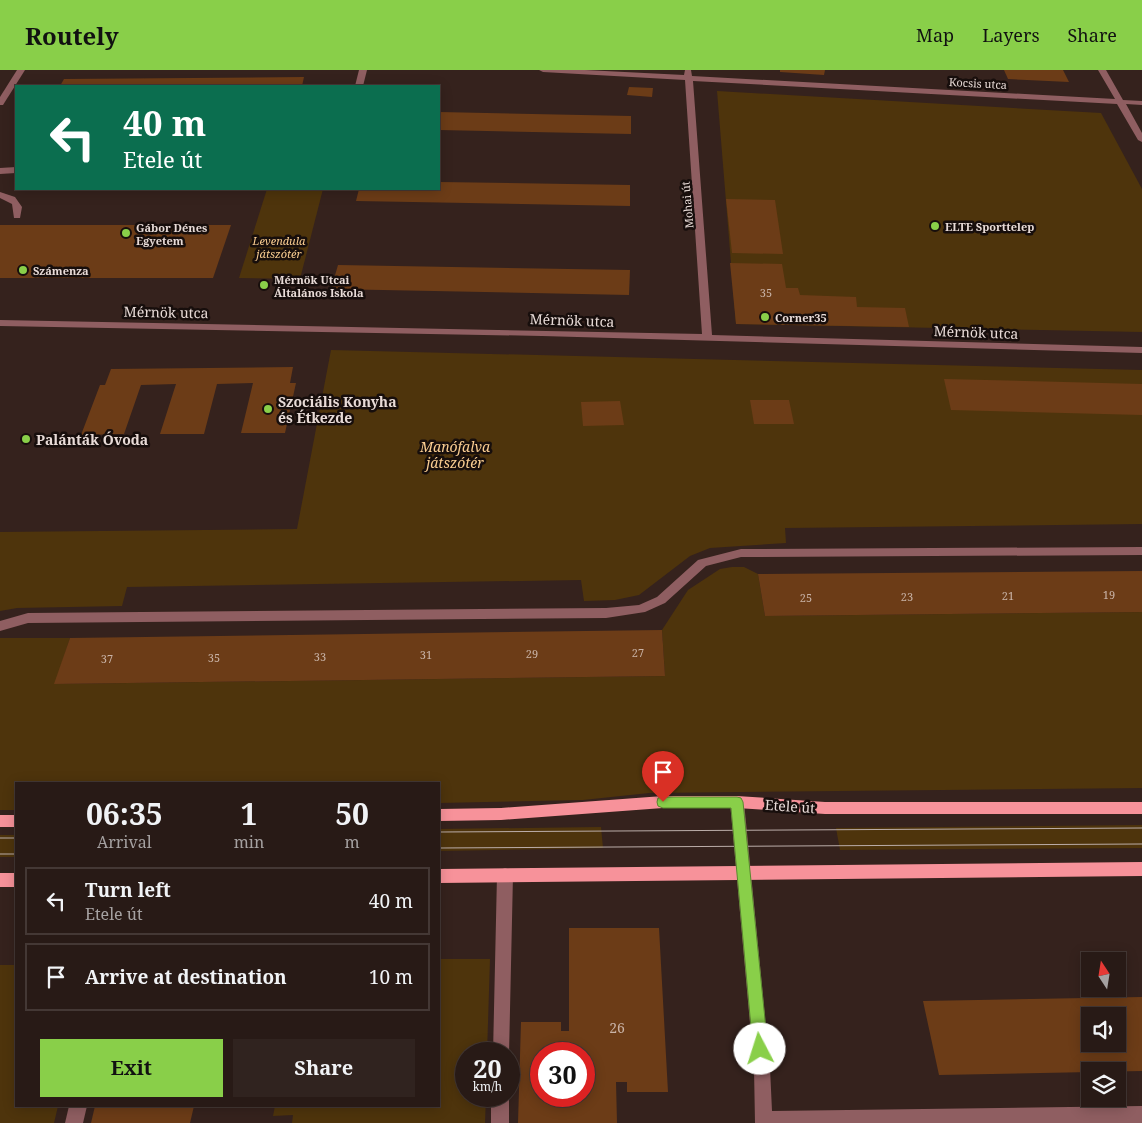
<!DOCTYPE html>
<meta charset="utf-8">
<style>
body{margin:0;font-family:"Noto Serif",serif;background:#30231f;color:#f1f3f6;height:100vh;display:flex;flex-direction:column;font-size:19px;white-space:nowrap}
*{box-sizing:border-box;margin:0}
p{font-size:16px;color:#a5a1a1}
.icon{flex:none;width:28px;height:28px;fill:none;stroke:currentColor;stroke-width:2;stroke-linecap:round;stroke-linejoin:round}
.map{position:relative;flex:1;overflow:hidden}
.details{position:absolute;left:15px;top:712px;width:425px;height:325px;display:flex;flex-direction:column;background:#281a16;border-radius:0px;box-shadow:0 2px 12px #0003,0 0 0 1px #443835}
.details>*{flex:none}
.guide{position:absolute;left:15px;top:15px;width:425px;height:105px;border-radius:0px;box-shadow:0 2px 12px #0003,0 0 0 1px #443835;background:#0b6e4f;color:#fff;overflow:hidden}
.needle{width:32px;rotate:348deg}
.tools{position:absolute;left:1081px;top:882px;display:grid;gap:10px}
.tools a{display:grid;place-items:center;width:45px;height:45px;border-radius:0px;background:#281a16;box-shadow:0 2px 12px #0003,0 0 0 1px #443835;font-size:25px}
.speed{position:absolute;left:455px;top:972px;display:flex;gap:10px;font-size:25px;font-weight:700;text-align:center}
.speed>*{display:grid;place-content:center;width:65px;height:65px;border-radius:50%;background:#281a16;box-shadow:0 2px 12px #0003,0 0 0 1px #443835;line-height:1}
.speed small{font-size:12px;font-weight:400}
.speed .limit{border:8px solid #d22;background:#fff;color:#111}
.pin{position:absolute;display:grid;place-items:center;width:42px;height:42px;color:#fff;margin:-51px -21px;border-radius:50% 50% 50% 0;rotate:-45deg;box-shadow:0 0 5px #0007}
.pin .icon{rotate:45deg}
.me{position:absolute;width:55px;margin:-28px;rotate:355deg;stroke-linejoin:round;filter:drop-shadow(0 0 4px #0008)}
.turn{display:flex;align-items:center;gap:18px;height:105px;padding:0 25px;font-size:22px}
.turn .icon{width:65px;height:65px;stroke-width:2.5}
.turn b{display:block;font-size:35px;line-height:42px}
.eta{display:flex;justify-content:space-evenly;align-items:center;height:85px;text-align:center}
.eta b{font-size:30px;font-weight:700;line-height:35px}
.primary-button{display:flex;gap:10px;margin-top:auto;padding:10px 25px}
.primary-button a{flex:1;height:58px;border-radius:0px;background:#89cf49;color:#111;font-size:20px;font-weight:700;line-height:58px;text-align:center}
.primary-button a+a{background:#30231f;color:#f1f3f6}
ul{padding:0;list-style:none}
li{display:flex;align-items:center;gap:15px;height:68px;margin:0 10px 8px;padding:0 15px;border:2px solid #443835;border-radius:0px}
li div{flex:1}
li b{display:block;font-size:19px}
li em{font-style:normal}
header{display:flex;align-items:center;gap:30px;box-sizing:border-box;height:70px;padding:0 25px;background:#89cf49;color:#111}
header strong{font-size:24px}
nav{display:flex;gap:28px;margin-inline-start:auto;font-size:18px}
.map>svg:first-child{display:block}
.green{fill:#4e340c}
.building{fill:#6c3c17;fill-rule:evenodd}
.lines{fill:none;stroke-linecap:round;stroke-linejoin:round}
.minor{fill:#8f5e61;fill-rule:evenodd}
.major{fill:#f7929a;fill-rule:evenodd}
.tram{stroke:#bbada9;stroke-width:1}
.route{fill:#89cf49;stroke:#59872f}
.poi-dot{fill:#89cf49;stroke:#170e0c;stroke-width:2}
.labels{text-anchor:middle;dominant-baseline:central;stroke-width:5;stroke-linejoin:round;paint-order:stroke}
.far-street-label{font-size:11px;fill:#e8dbd7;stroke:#170e0c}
.far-poi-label{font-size:11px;font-weight:bold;fill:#e8dbd7;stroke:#170e0c;text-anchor:start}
.far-park-label{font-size:11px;font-style:italic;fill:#facd91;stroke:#170e0c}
.number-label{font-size:11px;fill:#c9b3a7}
.street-label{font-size:14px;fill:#e8dbd7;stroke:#170e0c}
.poi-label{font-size:14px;font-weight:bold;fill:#e8dbd7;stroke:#170e0c;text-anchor:start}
.park-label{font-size:14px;font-style:italic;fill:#facd91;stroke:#170e0c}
.near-number-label{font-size:14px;fill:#c9b3a7}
</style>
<header>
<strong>Routely</strong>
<nav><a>Map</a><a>Layers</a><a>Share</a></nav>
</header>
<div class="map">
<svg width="1142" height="1053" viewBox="0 0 1142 1053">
<rect width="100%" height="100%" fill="#35221d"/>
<!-- green -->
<g class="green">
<polygon points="717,21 1101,43 1142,119 1142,262 736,254"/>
<polygon points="267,119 323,119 300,209 239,208"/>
<polygon points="331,280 1142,300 1142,454 785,458 786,473 710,478 690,486 639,525 615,530 584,531 581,510 127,517 122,536 17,538 0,541 0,462 297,459"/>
<polygon points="732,497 744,497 758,504 765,546 1142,542 1142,718 649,723 583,730 439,733 439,714 16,714 16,740 0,740 0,568 70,568 55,614 665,606 662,560 688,520 720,499"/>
<polygon points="1142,755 1142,778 840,780 836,758"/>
<polygon points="601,757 603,778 439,781 439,759"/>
<rect x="0" y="765" width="16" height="22"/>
<polygon points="439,889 490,889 487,984 466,984 466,1026 486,1026 485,1053 292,1053 293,1045 273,1046 275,1036 439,1036"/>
<polygon points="0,895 16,895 16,1036 58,1036 54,1053 0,1053"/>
</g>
<!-- building -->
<g class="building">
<polygon points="780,0 825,0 824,5 780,2"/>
<polygon points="1004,0 1063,0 1069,12 1008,9"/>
<polygon points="304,7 302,16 60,16 64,9"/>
<polygon points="629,17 653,18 652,27 627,25"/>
<polygon points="439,42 631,46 631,64 439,60"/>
<polygon points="439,112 630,115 630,136 356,131 359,119 439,119"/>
<polygon points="726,129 775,130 783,184 732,183"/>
<polygon points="0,155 231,155 213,208 0,208"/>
<polygon points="730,193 782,194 786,218 798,218 800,225 856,227 857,237 905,238 909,257 736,254"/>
<polygon points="338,195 630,200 629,225 331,219"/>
<polygon points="293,297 290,313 296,313 285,363 241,363 253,313 217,314 204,364 160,364 176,314 141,315 124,364 81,365 100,315 105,315 111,299"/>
<polygon points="944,309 1142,314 1142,345 951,340"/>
<polygon points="750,330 789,330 794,354 754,354"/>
<polygon points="620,331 624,355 583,356 581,332"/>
<polygon points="1142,501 1142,542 765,546 758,504"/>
<polygon points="662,560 665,606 54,614 70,568"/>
<path d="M 569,858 L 659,858 L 668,1022 L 627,1022 L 627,1012 L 616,1012 L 617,1053 L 518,1053 L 521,952 L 561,952 L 561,961 L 569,961 ZM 541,984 L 584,984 L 584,1026 L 541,1026 Z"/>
<path d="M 1142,927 L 1142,1001 L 939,1005 L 923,931 ZM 1090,946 L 1118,946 L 1118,974 L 1090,974 Z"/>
<polygon points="95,1036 194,1036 190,1053 91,1053"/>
</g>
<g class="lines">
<!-- minor -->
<g class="minor">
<polygon points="17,0 25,0 3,35 0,35 0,27"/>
<polygon points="359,0 367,0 363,16 355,16"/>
<polygon points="539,0 585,0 684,5 685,0 691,0 692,6 1115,29 1098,0 1106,0 1123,30 1142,31 1142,35 1126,34 1142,63 1142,72 1138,70 1117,34 693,11 712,265 1142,277 1142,283 542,266 0,256 0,250 702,264 685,10 543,2"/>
<polygon points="16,97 16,103 0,104 0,98"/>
<polygon points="0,122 15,127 22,137 20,148 14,148 12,134 0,128"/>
<polygon points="1142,477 1142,485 741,487 706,496 665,533 645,542 606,548 28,553 0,561 0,551 28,543 606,538 639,535 657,527 698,490 741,479"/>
<polygon points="737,726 742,728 744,732 770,998 772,1041 1142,1036 1142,1053 755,1053 754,998 730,732 732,728"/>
<polygon points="505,798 510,800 513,805 509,985 509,984 493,984 497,805 500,800"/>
<rect x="491" y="1026" width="18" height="27"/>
<polygon points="69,1036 87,1036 83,1053 65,1053"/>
</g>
<!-- major -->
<g class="major">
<polygon points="663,726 737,726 825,732 1142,732 1142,744 825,744 737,738 663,738 501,750 439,751 439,739 501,738"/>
<rect x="0" y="745" width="16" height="12"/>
<polygon points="1142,792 1142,806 439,813 439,799"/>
<rect x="0" y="803" width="16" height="14"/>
</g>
<!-- tram -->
<g class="tram">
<polyline points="439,762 1142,758"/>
<polyline points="0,768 16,768"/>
<polyline points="439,778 1142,774"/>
<polyline points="0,784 16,784"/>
</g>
</g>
<!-- route -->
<polygon class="route" points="663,727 737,727 741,728 743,732 768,979 766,984 760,986 755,984 753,979 731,738 663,738 658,736 657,732 658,728"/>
<!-- markers -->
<g class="poi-dot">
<circle cx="935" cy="156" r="5"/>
<circle cx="126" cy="163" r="5"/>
<circle cx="23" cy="200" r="5"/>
<circle cx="264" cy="215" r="5"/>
<circle cx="765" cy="247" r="5"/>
<circle cx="268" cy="339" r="5"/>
<circle cx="26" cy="369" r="5"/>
</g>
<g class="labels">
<!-- far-street labels -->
<g class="far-street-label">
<text transform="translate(978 13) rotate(3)">Kocsis utca</text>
<text transform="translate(687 135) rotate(-95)">Mohai út</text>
</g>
<!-- far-poi labels -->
<g class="far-poi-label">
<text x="945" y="156">ELTE Sporttelep</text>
<text x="136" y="157">Gábor Dénes<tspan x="136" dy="13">Egyetem</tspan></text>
<text x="33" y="200">Számenza</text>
<text x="274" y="209">Mérnök Utcai<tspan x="274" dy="13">Általános Iskola</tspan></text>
<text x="775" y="247">Corner35</text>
</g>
<!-- far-park labels -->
<g class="far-park-label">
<text x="279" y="170">Levendula<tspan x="279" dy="13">játszótér</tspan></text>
</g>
<!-- number labels -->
<g class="number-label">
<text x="766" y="222">35</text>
<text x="1109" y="524">19</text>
<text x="1008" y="525">21</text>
<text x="907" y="526">23</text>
<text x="806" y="527">25</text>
<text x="638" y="582">27</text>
<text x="532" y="583">29</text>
<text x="426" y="584">31</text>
<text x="320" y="586">33</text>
<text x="214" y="587">35</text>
<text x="107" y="588">37</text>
</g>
<!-- street labels -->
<g class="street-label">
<text transform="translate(166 242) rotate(1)">Mérnök utca</text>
<text transform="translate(572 250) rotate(2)">Mérnök utca</text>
<text transform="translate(976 262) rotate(2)">Mérnök utca</text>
<text transform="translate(790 736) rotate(4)">Etele út</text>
</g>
<!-- poi labels -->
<g class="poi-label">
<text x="278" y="331">Szociális Konyha<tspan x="278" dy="16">és Étkezde</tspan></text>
<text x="36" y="369">Palánták Óvoda</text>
</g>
<!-- park labels -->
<g class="park-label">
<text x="455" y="376">Manófalva<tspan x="455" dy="16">játszótér</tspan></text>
</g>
<!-- near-number labels -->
<g class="near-number-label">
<text x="617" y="957">26</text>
</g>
</g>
</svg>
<div class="tools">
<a><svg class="needle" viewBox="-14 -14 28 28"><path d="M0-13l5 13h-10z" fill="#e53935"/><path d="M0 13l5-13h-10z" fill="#a5a1a1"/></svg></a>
<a><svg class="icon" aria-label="sound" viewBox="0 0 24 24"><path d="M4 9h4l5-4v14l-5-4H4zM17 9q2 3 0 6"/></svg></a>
<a><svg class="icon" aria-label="layers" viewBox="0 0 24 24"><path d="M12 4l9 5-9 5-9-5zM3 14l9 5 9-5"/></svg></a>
</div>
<div class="speed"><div>20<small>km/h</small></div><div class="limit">30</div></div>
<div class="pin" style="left:663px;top:732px;background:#d93025"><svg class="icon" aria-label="arrive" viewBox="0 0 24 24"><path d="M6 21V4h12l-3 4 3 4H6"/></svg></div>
<svg class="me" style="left:760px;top:979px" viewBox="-20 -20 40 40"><circle r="19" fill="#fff"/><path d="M0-13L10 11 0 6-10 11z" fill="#89cf49"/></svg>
<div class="guide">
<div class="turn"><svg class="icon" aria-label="left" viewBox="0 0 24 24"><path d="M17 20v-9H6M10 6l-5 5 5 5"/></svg><div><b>40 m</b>Etele út</div></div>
</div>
<section class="details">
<div class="eta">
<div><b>06:35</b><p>Arrival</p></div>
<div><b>1</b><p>min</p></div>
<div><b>50</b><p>m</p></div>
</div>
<ul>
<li><svg class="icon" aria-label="left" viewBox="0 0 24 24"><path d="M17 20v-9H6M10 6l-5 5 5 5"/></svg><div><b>Turn left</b><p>Etele út</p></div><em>40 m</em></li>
<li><svg class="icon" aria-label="arrive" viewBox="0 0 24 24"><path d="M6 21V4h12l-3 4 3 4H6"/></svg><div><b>Arrive at destination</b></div><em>10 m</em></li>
</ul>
<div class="primary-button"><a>Exit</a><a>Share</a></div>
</section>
</div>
